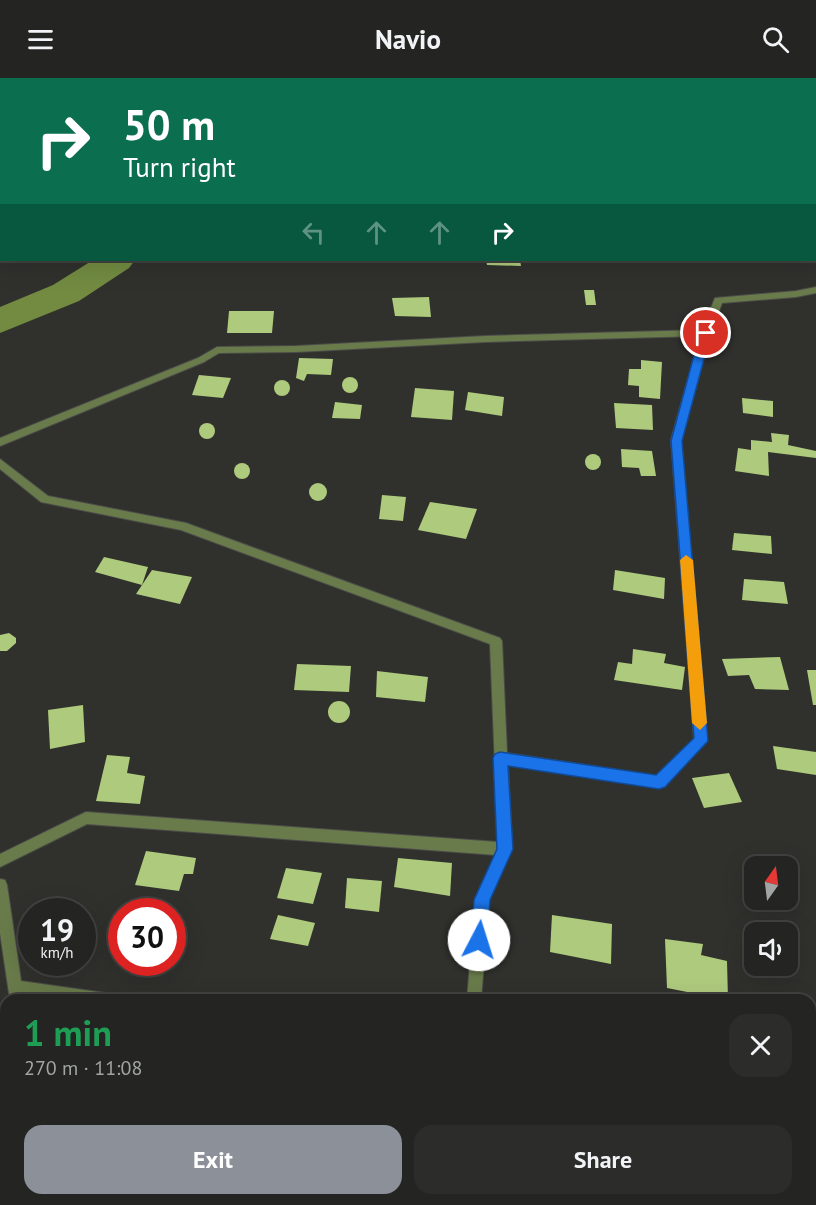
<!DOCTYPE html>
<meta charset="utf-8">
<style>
body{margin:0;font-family:"PT Sans",sans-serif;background:#2c2d2a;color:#f1f3f6;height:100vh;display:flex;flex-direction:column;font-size:22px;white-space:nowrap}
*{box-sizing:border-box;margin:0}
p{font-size:20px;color:#a3a5a5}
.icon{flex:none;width:33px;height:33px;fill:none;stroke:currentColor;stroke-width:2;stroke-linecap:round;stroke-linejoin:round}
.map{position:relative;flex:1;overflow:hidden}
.side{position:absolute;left:0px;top:916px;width:816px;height:212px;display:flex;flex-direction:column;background:#242522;border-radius:18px 18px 0 0;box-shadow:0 6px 24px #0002,0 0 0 2px #414240}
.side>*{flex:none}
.banner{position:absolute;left:0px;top:0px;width:816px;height:183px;box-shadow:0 6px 24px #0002,0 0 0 2px #414240;background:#0b6e4f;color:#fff;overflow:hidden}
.needle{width:39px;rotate:14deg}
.fabs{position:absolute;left:744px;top:778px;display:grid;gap:12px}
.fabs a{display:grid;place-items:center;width:54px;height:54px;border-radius:12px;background:#242522;box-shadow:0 6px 24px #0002,0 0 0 2px #414240;font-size:30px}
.speed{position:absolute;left:18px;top:820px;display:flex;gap:12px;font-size:30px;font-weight:700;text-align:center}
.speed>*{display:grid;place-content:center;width:78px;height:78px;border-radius:50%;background:#242522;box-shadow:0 6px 24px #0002,0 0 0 2px #414240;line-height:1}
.speed small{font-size:15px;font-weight:400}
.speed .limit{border:9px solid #d22;background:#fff;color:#111}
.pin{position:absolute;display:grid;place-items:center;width:51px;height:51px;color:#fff;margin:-26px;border:3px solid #fff;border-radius:50%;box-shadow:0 2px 6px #0007}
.me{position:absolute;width:66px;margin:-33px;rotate:5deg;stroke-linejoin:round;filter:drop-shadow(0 0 4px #0008)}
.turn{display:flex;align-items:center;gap:21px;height:126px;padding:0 24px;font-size:27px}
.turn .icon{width:78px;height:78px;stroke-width:2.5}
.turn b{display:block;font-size:42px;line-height:51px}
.lanes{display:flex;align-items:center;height:57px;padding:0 24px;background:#0003;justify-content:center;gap:30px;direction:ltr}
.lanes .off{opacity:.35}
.round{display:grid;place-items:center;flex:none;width:63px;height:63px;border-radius:18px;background:#2c2d2a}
.overview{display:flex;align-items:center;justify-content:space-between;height:102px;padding:0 24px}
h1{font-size:36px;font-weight:800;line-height:45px;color:#1e9e55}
.button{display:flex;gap:12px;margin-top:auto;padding:12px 24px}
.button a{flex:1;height:69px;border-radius:18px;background:#8c9099;color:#fff;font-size:24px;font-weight:800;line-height:69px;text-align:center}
.button a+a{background:#2c2d2a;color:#f1f3f6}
header{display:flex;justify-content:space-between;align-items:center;height:78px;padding:0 24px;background:#242522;font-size:27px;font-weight:800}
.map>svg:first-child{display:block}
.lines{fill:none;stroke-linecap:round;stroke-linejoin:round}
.river{fill:#728b41;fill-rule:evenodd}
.building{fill:#aeca7d}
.minor-casing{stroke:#4c4d4a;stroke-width:2}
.minor{fill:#697b4a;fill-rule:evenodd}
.route{fill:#1a73e8;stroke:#114b97;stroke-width:1.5}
.slow{fill:#f59e0b}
</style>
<header><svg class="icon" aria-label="menu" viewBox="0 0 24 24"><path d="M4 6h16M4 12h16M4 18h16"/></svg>Navio<svg class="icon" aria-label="search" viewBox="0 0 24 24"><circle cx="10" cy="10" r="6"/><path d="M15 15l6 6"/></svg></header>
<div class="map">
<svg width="816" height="1127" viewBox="0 0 816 1127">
<rect width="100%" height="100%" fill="#30312d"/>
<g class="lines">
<!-- river -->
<g class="river">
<rect x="814" y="55" width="2" height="20"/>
<polygon points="93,182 135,182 129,190 79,223 0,255 0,229 53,207"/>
</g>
</g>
<!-- building -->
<g class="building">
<polygon points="486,182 520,182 521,188 487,187"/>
<polygon points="584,212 594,212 596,227 586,227"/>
<polygon points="429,219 431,239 395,238 392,220"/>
<polygon points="229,233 274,233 272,255 227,255"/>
<polygon points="299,280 333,281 331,297 307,296 304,303 296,300"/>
<polygon points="641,282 662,284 660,321 639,319 639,308 628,307 629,291 641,291"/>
<polygon points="199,297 231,300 223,320 192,317"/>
<circle cx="350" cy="307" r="8"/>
<circle cx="282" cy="310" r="8"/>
<polygon points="415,310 454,313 452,342 411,339"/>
<polygon points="468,314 504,319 502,338 465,332"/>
<polygon points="742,320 773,323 773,339 743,335"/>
<polygon points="335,324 362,327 360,341 332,340"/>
<polygon points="614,325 652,327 653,352 616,350"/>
<circle cx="207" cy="353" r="8"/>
<polygon points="771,355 789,357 788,367 816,373 816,380 768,374 769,398 735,393 738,370 751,372 751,362 772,364"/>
<polygon points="621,371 652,373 656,398 641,398 639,390 622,389"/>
<circle cx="593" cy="384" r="8"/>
<circle cx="242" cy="393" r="8"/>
<circle cx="318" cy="414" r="9"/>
<polygon points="382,417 406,419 403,443 379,441"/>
<polygon points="430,424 477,431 466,461 418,452"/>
<polygon points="734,455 771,458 772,476 732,472"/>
<polygon points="104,479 148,489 142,507 95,494"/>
<polygon points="152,492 192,499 180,526 136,516"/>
<polygon points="615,492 665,500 664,521 613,512"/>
<polygon points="744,501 784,504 788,526 742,522"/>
<polygon points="9,555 16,560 16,565 7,573 0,573 0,557"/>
<polygon points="633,571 666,576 664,585 685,589 682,612 614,602 618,584 632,586"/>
<polygon points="780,579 789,612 755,611 749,597 728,598 722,581"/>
<polygon points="297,586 351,588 349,614 294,612"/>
<polygon points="807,592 816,592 816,627 813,627"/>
<polygon points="377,593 428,599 425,624 376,619"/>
<circle cx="339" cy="634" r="11"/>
<polygon points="83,627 85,664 50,671 48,632"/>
<polygon points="773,668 816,674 816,697 777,691"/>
<polygon points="107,677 130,679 127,695 145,698 140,726 96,723"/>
<polygon points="729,695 742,724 704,730 692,700"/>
<polygon points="146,773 196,780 193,796 184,796 179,813 135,807"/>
<polygon points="398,780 452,785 450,818 394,809"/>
<polygon points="286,790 322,795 313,826 277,820"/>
<polygon points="347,800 382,803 379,834 345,830"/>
<polygon points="278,837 315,845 308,868 270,861"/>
<polygon points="552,837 612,846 611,886 550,874"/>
<polygon points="665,861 703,866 701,877 727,883 728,922 667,910"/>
</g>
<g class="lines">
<defs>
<g id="minor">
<polygon points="82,0 96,0 79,2"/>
<polygon points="472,0 515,0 518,2 469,2"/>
<rect x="0" y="15" width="2" height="4"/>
<rect x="814" y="39" width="2" height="4"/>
<rect x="0" y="86" width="2" height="6"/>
<polygon points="816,209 816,215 796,219 722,225 711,255 681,362 707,663 664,708 659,710 508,687 512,771 489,822 481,922 467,922 475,822 496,777 87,746 0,789 0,776 86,734 498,764 490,566 181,452 41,424 0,391 0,381 48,418 186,445 500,560 502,563 507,675 657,698 694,661 671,362 700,258 485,264 296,274 219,275 204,284 0,368 0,360 198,280 217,269 296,268 485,258 702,252 715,220 796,213"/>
<polygon points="0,801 5,802 7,807 21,903 105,915 110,917 112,922 58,922 24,917 24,922 10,922 0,855"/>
<rect x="30" y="1122" width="16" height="5"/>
<polygon points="458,1122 474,1122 475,1127 459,1127"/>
<polygon points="496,1122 514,1122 516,1127 498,1127"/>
</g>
</defs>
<!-- minor casing -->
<use href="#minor" class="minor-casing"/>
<!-- minor -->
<use href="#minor" class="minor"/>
</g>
<!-- route -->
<polygon class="route" points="706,251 711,255 682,363 708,663 665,709 659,711 508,688 513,771 490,822 487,862 485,868 479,870 473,868 471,862 474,822 497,771 493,680 495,676 500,674 656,697 694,660 671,363 700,255"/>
<!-- slow -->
<polygon class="slow" points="686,477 693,482 707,645 700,652 692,645 680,482"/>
</svg>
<div class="fabs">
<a><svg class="needle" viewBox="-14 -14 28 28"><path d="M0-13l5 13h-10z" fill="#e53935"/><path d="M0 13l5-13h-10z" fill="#a3a5a5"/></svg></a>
<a><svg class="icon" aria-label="sound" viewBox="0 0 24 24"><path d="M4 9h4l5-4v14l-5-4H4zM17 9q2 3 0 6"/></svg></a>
</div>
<div class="speed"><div>19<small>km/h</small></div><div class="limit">30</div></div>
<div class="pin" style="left:706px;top:255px;background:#d93025"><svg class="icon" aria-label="arrive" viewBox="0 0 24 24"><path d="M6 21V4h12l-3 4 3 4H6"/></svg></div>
<svg class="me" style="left:479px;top:862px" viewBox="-20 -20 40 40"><circle r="19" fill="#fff"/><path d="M0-13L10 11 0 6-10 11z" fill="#1a73e8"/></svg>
<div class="banner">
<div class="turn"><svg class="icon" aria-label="right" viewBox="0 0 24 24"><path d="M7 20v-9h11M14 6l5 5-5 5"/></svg><div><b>50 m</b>Turn right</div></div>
<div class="lanes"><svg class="icon off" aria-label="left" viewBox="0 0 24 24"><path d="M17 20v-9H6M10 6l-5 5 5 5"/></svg><svg class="icon off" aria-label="ahead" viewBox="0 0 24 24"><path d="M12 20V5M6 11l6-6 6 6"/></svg><svg class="icon off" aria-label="ahead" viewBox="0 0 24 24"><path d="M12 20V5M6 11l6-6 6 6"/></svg><svg class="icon" aria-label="right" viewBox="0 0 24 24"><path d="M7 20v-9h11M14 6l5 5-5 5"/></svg></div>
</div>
<section class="side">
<div class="overview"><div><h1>1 min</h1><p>270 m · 11:08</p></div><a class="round"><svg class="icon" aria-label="close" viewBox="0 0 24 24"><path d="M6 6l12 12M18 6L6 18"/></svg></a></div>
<div class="button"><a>Exit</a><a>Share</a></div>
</section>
</div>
